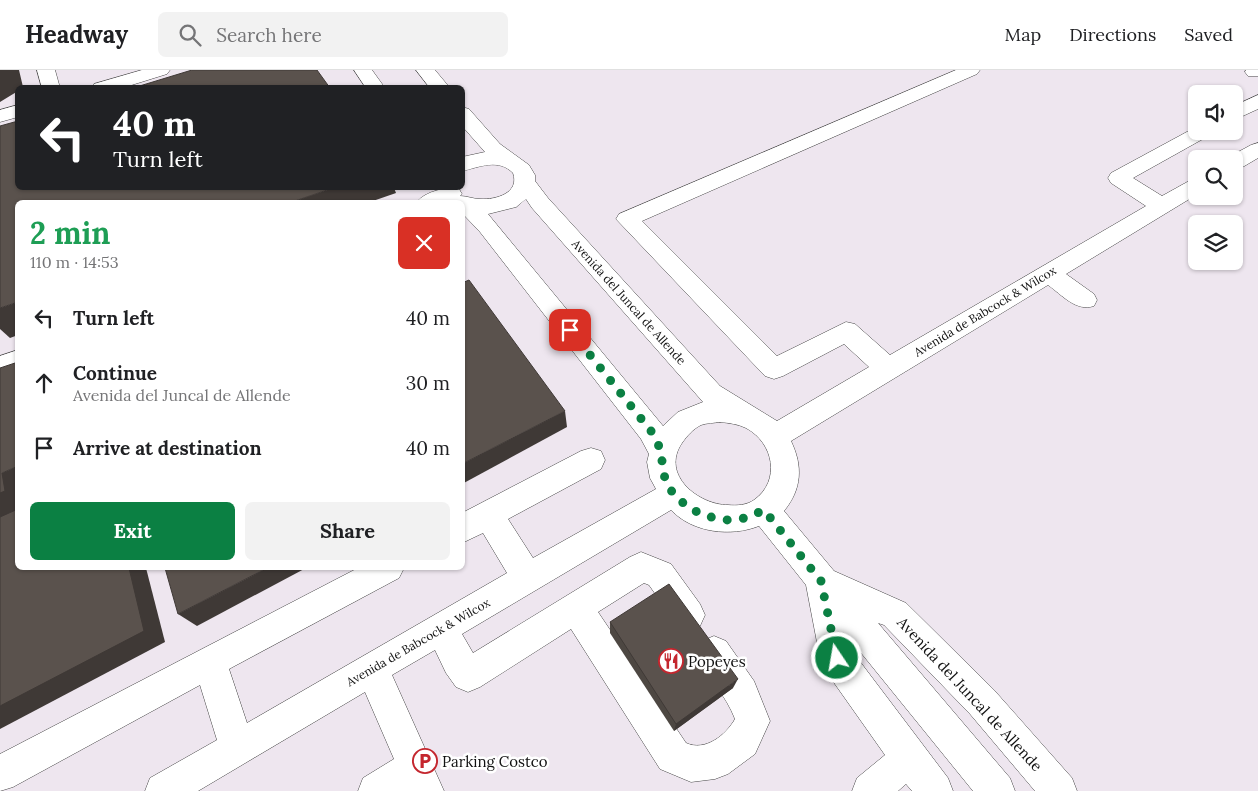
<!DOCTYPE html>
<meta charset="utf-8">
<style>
body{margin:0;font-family:Lora,serif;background:#f2f2f2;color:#202124;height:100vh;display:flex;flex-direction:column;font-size:19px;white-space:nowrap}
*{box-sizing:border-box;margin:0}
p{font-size:16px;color:#757577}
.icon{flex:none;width:28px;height:28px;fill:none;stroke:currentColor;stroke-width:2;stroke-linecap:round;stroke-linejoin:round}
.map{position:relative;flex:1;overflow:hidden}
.details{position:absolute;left:15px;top:130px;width:450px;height:370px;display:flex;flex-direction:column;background:#fff;border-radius:8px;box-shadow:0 1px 4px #0004}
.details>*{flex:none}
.top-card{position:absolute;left:15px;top:15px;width:450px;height:105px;border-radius:8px;box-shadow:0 1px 4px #0004;background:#202124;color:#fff;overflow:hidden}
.buttons{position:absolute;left:1188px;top:15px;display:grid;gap:10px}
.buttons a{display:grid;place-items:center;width:55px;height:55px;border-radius:8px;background:#fff;box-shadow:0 1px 4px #0004;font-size:25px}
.pin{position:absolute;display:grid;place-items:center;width:42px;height:42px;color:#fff;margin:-21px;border-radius:10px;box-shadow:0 2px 8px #0006}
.me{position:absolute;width:55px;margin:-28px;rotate:348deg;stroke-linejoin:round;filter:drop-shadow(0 0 4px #0008)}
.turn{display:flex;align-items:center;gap:18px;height:105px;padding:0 15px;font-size:22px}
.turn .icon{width:65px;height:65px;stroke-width:2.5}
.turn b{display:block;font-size:35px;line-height:42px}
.round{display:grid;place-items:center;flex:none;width:52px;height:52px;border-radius:8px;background:#f2f2f2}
.head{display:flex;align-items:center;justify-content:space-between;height:85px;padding:0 15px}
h1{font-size:30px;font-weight:700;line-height:38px;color:#1e9e55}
.button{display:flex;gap:10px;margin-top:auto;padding:10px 15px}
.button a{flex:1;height:58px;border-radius:8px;background:#0b8043;color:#fff;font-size:20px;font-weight:700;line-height:58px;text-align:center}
.button a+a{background:#f2f2f2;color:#202124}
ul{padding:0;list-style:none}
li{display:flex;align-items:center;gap:15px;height:65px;padding:0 15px}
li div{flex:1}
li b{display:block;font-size:19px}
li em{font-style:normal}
header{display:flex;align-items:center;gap:30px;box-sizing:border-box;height:70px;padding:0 25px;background:#fff;border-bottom:1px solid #e0e0e0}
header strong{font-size:24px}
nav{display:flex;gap:28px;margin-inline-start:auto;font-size:18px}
.search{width:350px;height:45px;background:#f2f2f2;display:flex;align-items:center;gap:12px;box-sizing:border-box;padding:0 18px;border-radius:8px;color:#757577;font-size:19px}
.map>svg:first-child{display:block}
.industrial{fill:#eee6ef;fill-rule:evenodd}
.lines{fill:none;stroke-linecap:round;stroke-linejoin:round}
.minor-casing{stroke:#444;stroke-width:1}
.minor{fill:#fff;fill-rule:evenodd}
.wall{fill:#4d4742}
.shaded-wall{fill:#3f3936}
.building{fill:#5a524d;stroke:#3f3936}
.route{stroke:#0b8043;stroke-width:9;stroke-dasharray:0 16.2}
.labels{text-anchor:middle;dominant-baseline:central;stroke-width:5;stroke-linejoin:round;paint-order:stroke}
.street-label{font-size:12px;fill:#111;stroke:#fff}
.near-poi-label{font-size:15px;fill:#111;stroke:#fff;text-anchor:start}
.near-street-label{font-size:15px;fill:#111;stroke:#fff}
</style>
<header>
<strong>Headway</strong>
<div class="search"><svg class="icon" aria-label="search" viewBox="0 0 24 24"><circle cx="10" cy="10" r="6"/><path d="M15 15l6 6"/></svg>Search here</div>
<nav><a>Map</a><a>Directions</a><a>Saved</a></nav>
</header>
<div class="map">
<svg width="1258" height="721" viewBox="0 0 1258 721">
<rect width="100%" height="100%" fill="#fffdf5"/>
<!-- industrial -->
<path class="industrial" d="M 0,0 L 1258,0 L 1258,721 L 0,721 ZM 18,18 L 462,18 L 462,118 L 18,118 ZM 1196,24 L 1234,24 L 1234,61 L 1196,61 ZM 1196,89 L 1234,89 L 1234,126 L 1196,126 ZM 18,132 L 462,132 L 462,498 L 18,498 ZM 1196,154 L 1234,154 L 1234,191 L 1196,191 Z"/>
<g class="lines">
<defs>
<g id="minor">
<polygon points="37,0 55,0 60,18 42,18"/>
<polygon points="142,0 170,0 167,4 122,18 92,18 94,14"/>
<polygon points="354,0 372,0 385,18 366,18"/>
<polygon points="416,0 435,0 450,18 430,18"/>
<path d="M 956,0 L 980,0 L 977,4 L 642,151 L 777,286 L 846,252 L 855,254 L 890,285 L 1146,136 L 1111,113 L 1108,108 L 1111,103 L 1196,57 L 1196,61 L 1213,61 L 1210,65 L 1133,108 L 1162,126 L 1189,111 L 1196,109 L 1196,125 L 1066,204 L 1094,224 L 1097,230 L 1094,236 C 1076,242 1062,225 1048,215 L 791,371 C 803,396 802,419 784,441 L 834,501 L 906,533 L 994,620 L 1072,708 L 1077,721 L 1035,721 L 970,644 L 884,555 L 878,553 L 1010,708 L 1015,721 L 973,721 L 849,568 L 852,581 L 948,708 L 953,721 L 912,721 L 906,714 L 898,721 L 852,721 L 857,708 L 885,685 L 825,600 L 820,588 L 806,515 L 759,456 C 731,467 693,463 671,440 L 462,564 L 473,583 L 630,487 L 641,482 L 671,494 L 700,534 L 705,545 L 700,556 L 689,561 L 678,556 L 649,515 L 644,513 L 598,542 L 686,673 C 705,682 726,665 735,649 C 726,625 707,607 697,583 L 702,571 L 714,566 L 726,571 L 754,611 L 770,651 L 755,684 L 728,704 L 715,709 L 691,712 L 660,699 L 571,559 L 480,617 L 468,622 L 456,617 L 446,603 L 435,580 L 392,605 L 444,721 L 358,721 L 363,708 L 394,689 L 365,622 L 198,721 L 145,721 L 150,708 L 217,670 L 200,615 L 13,717 L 0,721 L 0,684 L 358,498 L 404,498 L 399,508 L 229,599 L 247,653 L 507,503 L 483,463 L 462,473 L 462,443 L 581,381 L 591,378 L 601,381 L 605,390 L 601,399 L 508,449 L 533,488 L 656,419 L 650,408 L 647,392 L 649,384 L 641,369 L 480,162 L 462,143 L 462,132 L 417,132 C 424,122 447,116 459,119 L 462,124 L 460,126 C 467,126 473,129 480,129 C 496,130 520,123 513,103 C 498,88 480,97 462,101 L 462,87 L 485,82 L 462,56 L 462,37 L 469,39 L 500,74 L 529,95 L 535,105 L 535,111 L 548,128 L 720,316 L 777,351 L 869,297 L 844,274 L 783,306 L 774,309 L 765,306 L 616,149 L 619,144 ZM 526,129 L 532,138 L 703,332 L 678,342 L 663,356 L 488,144 L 516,137 ZM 720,352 C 729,353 738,354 746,358 C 774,373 781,411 754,430 C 747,435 737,436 728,435 C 699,435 660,405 682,373 C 687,366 693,359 701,355 C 707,353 714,353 720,352 Z"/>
<polygon points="1246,0 1258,0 1258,6 1248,6 1245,2"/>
<polygon points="1258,25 1258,39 1234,50 1234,36"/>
<polygon points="18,35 18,47 0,52 0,40"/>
<polygon points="1258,73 1258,88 1241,98 1234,99 1234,89 1227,88 1251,75"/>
<polygon points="18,280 18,301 0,307 0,286"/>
</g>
</defs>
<!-- minor casing -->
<use href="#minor" class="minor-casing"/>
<!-- minor -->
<use href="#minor" class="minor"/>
</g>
<!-- wall -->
<polygon class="wall" points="610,552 733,618 674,661 610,563"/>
<!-- shaded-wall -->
<g class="shaded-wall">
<polygon points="0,0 19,0 23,17 18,18 18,21 0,32"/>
<polygon points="333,118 394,118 396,123 370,132 292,132"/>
<polygon points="18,232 18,265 10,268 0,259 0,238"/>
<polygon points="565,341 567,357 462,414 462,394"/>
<polygon points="18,396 18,448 0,455 0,423 2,403"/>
<polygon points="129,498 146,498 165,572 0,659 0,636"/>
<polygon points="267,498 306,498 197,556 178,544"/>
<polygon points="738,609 733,618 674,661 676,654"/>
</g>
<!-- building -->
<g class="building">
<polygon points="192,0 317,0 330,18 133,18"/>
<polygon points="18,51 18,118 333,118 292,132 18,132 18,232 0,238 0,56"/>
<polygon points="469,210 565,341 462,394 462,213"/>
<polygon points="18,292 18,396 2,403 5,421 0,423 0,298"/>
<polygon points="18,439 18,498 129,498 144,561 0,636 0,447"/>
<polygon points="165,498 267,498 178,544"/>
<polygon points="669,514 738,609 676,654 610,552"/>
</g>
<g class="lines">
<!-- route -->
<polyline class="route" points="570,260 651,361 662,382 662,397 666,412 674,425 689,438 706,446 726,450 746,448 764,440 821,511 837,588"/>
</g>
<!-- icons -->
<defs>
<symbol id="restaurant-ring" viewBox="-11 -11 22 22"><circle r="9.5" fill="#fff" stroke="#c4262e" stroke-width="1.5"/><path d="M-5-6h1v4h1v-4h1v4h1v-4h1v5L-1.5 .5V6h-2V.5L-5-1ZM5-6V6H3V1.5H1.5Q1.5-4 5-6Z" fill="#c4262e"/></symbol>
<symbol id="parking-ring" viewBox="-11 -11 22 22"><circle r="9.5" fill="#fff" stroke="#c4262e" stroke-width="1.5"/><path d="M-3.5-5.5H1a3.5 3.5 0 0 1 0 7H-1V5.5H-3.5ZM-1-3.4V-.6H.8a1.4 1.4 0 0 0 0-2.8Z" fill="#c4262e"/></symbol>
</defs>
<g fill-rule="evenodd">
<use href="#restaurant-ring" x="657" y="577" width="28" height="28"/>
<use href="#parking-ring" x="411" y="677" width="28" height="28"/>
</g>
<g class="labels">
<!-- street labels -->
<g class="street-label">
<text transform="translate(629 232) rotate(48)">Avenida del Juncal de Allende</text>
<text transform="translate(985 241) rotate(-31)">Avenida de Babcock &amp; Wilcox</text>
<text transform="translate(418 572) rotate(-30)">Avenida de Babcock &amp; Wilcox</text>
</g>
<!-- near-poi labels -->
<g class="near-poi-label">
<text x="688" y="591">Popeyes</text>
<text x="442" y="691">Parking Costco</text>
</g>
<!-- near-street labels -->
<g class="near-street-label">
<text transform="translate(970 624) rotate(47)">Avenida del Juncal de Allende</text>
</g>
</g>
</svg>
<div class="buttons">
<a><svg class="icon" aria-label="sound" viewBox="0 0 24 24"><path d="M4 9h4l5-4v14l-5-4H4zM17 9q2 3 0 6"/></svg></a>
<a><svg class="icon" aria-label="search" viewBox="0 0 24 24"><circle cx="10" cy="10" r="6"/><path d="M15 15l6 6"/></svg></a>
<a><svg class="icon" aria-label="layers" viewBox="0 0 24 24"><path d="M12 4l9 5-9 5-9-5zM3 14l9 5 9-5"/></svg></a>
</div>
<div class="pin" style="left:570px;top:260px;background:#d93025"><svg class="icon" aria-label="arrive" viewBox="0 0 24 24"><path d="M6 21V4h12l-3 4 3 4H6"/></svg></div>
<svg class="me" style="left:837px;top:588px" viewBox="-20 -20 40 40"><circle r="17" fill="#0b8043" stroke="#fff" stroke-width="3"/><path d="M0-11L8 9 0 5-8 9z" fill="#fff"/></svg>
<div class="top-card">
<div class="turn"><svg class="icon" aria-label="left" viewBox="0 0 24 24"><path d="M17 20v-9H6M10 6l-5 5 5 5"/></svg><div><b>40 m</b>Turn left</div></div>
</div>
<section class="details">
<div class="head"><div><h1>2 min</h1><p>110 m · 14:53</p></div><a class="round" style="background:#d93025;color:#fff"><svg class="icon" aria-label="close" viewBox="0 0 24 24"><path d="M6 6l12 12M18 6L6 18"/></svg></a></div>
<ul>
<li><svg class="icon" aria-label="left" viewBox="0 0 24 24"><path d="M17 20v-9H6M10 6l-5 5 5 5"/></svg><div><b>Turn left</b></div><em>40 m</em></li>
<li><svg class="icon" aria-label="ahead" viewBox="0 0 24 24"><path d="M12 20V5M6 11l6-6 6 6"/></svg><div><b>Continue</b><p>Avenida del Juncal de Allende</p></div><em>30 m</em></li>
<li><svg class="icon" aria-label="arrive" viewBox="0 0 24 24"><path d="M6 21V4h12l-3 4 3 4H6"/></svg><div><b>Arrive at destination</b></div><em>40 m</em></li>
</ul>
<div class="button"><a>Exit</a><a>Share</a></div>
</section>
</div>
